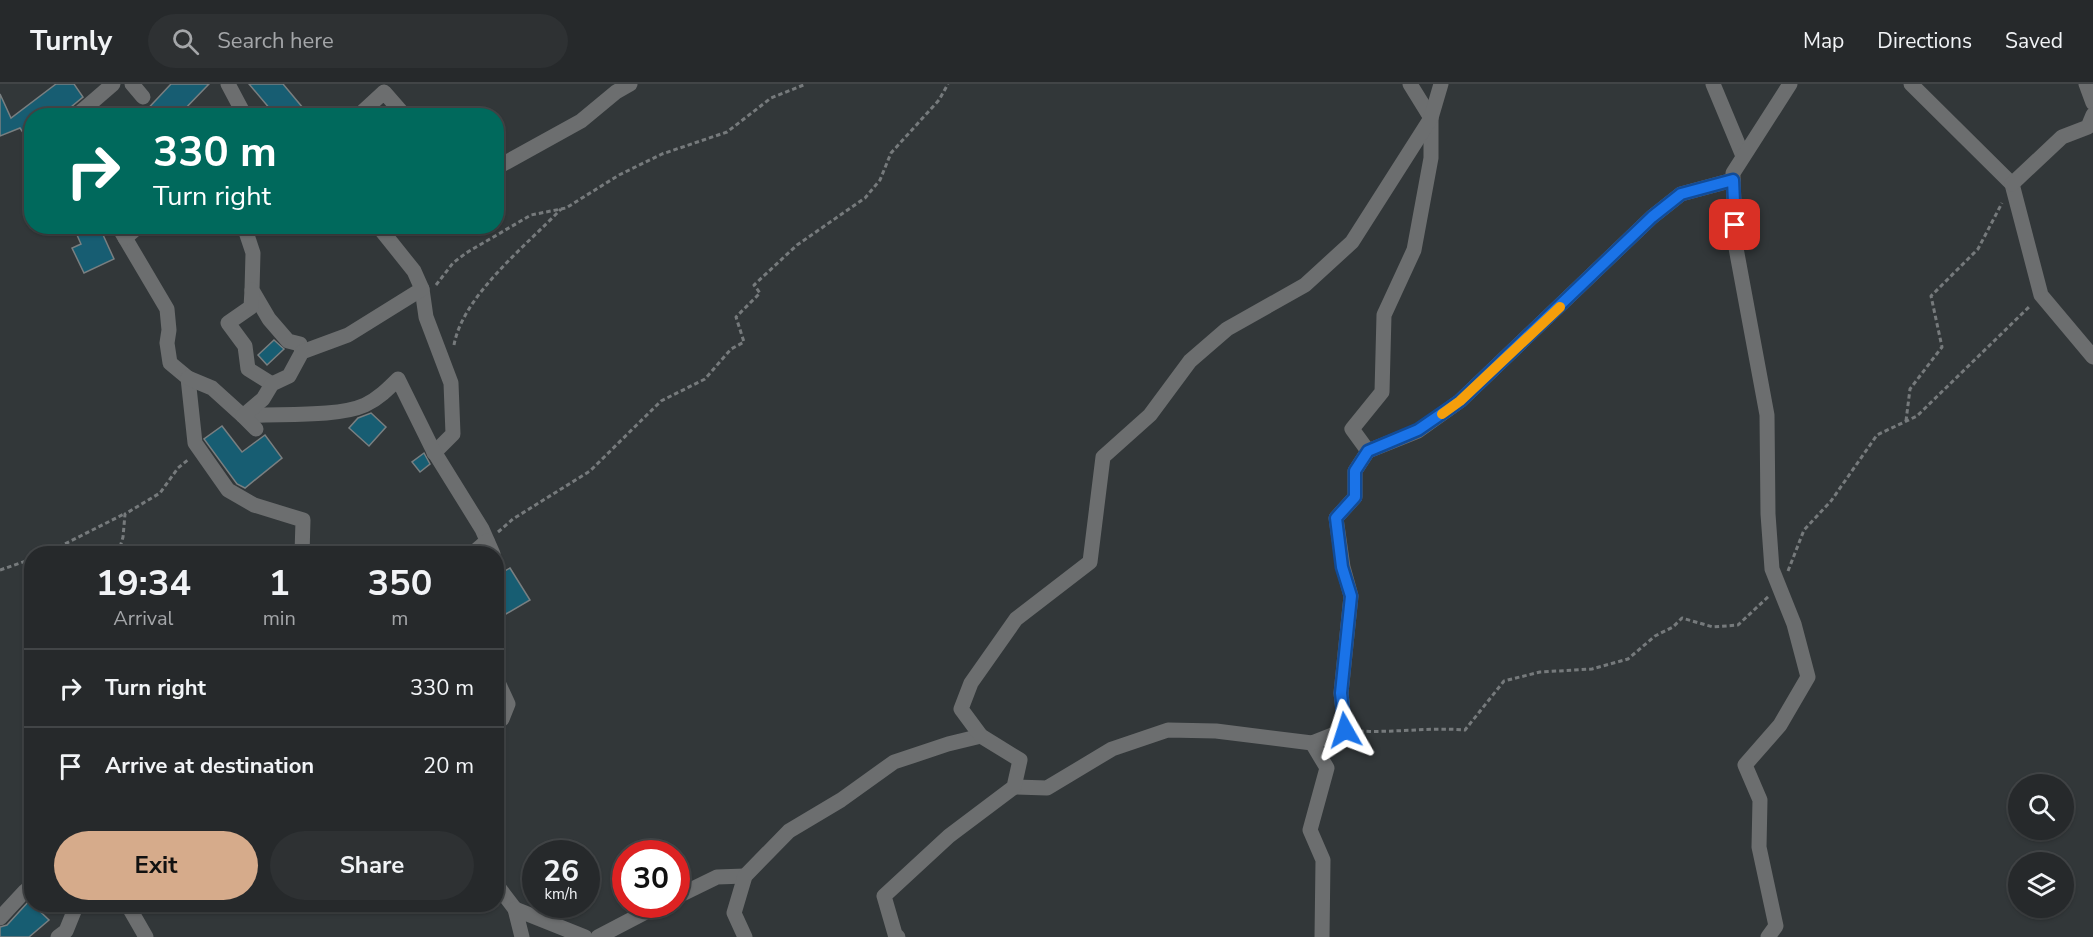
<!DOCTYPE html>
<style>
body{margin:0;font-family:"Nunito Sans",sans-serif;background:#2e3133;color:#f1f3f6;height:100vh;display:flex;flex-direction:column;font-size:22px;white-space:nowrap}
*{box-sizing:border-box;margin:0}
p{font-size:20px;color:#a4a6a9}
.icon{flex:none;width:33px;height:33px;fill:none;stroke:currentColor;stroke-width:2;stroke-linecap:round;stroke-linejoin:round}
.map{position:relative;flex:1;overflow:hidden}
.side{position:absolute;left:24px;top:462px;width:480px;height:366px;display:flex;flex-direction:column;background:#26292b;border-radius:24px;box-shadow:0 2px 4px #0004,0 0 0 2px #424547}
.side>*{flex:none}
.top-card{position:absolute;left:24px;top:24px;width:480px;height:126px;border-radius:24px;box-shadow:0 2px 4px #0004,0 0 0 2px #424547;background:#00695c;color:#fff;overflow:hidden}
.tools{position:absolute;left:2008px;top:690px;display:grid;gap:12px}
.tools a{display:grid;place-items:center;width:66px;height:66px;border-radius:50%;background:#26292b;box-shadow:0 2px 4px #0004,0 0 0 2px #424547;font-size:30px}
.speed{position:absolute;left:522px;top:756px;display:flex;gap:12px;font-size:30px;font-weight:700;text-align:center}
.speed>*{display:grid;place-content:center;width:78px;height:78px;border-radius:50%;background:#26292b;box-shadow:0 2px 4px #0004,0 0 0 2px #424547;line-height:1}
.speed small{font-size:15px;font-weight:400}
.speed .limit{border:9px solid #d22;background:#fff;color:#111}
.pin{position:absolute;display:grid;place-items:center;width:51px;height:51px;color:#fff;margin:-26px;border-radius:12px;box-shadow:0 3px 9px #0006}
.me{position:absolute;width:66px;margin:-33px;rotate:354deg;stroke-linejoin:round;filter:drop-shadow(0 0 4px #0008)}
.turn{display:flex;align-items:center;gap:21px;height:126px;padding:0 30px;font-size:27px}
.turn .icon{width:78px;height:78px;stroke-width:2.5}
.turn b{display:block;font-size:42px;line-height:51px}
.eta{display:flex;justify-content:space-evenly;align-items:center;height:102px;text-align:center}
.eta b{font-size:36px;font-weight:700;line-height:42px}
.action{display:flex;gap:12px;margin-top:auto;padding:12px 30px}
.action a{flex:1;height:69px;border-radius:36px;background:#d6ab8b;color:#111;font-size:24px;font-weight:700;line-height:69px;text-align:center}
.action a+a{background:#2e3133;color:#f1f3f6}
ul{padding:0;list-style:none}
li{display:flex;align-items:center;gap:18px;height:78px;padding:0 30px;border-top:2px solid #424547}
li div{flex:1}
li b{display:block;font-size:22px}
li em{font-style:normal}
header{display:flex;align-items:center;gap:36px;box-sizing:border-box;height:84px;padding:0 30px;background:#26292b;border-bottom:2px solid #424547}
header strong{font-size:28px}
nav{display:flex;gap:33px;margin-inline-start:auto;font-size:21px}
.search{width:420px;height:54px;background:#2e3133;display:flex;align-items:center;gap:15px;box-sizing:border-box;padding:0 21px;border-radius:33px;color:#a4a6a9;font-size:22px}
.map>svg:first-child{display:block}
.building{fill:#175d72;stroke:#797f81;stroke-width:1.5}
.lines{fill:none;stroke-linecap:round;stroke-linejoin:round}
.path{stroke:#767a7c;stroke-width:3;stroke-dasharray:4.5 3;stroke-linecap:butt}
.minor{stroke:#6c6e6f;stroke-width:15}
.route-casing{stroke:#114b97;stroke-width:15}
.route{stroke:#1a73e8;stroke-width:10}
.slow{stroke:#f59e0b;stroke-width:10}
</style>
<header>
<strong>Turnly</strong>
<div class="search"><svg class="icon" aria-label="search" viewBox="0 0 24 24"><circle cx="10" cy="10" r="6"/><path d="M15 15l6 6"/></svg>Search here</div>
<nav><a>Map</a><a>Directions</a><a>Saved</a></nav>
</header>
<div class="map">
<svg width="2093" height="853" viewBox="0 0 2093 853">
<rect width="100%" height="100%" fill="#323739"/>
<!-- building -->
<g class="building">
<polygon points="56,0 74,0 83,13 60,32 32,32 32,62 20,44 0,52 0,10 11,34"/>
<polygon points="171,0 209,0 178,32 141,32"/>
<polygon points="249,0 283,0 303,24 293,32 276,32"/>
<polygon points="73,142 99,142 114,175 84,189 72,164 81,160"/>
<polygon points="274,256 284,265 267,281 258,271"/>
<polygon points="371,329 386,343 369,362 349,344 358,334"/>
<polygon points="222,342 242,368 265,351 282,374 245,404 237,400 204,355"/>
<polygon points="424,369 430,380 420,388 412,378"/>
<polygon points="510,484 530,516 506,530 496,514 496,492"/>
<polygon points="29,817 49,836 29,853 0,853 0,843 7,841"/>
</g>
<g class="lines">
<!-- path -->
<g class="path">
<polyline points="436,201 453,179 466,169 531,131 566,124 619,91 662,70 727,48 771,14 806,0"/>
<path d="M 454,261 C 463,211 527,161 561,125"/>
<polyline points="1906,337 1910,305 1942,263 1931,212 1978,165 2002,119"/>
<polyline points="498,448 513,435 590,387 661,317 705,295 731,265 744,258 736,233 760,209 754,201 797,161 865,114 880,96 891,69 939,16 948,0"/>
<polyline points="45,470 124,430"/>
<polyline points="118,470 123,453 125,430 160,409 178,384 189,375"/>
<polyline points="0,486 32,475"/>
<polyline points="1788,487 1804,446 1831,417 1877,351 1917,332 2031,221"/>
<path d="M 1359,647 C 1394,649 1429,643 1465,646 L 1504,597 L 1540,588 L 1592,585 L 1628,575 L 1655,552 L 1673,543 L 1682,534 L 1713,543 L 1738,541 L 1769,512"/>
</g>
<!-- minor -->
<g class="minor">
<polyline points="132,0 143,13"/>
<polyline points="228,0 245,32"/>
<polyline points="1713,0 1743,72"/>
<polyline points="1911,0 2012,100 2041,211 2093,273"/>
<polyline points="2086,0 2093,19"/>
<polyline points="76,32 113,0"/>
<polyline points="358,32 384,8 405,32"/>
<polyline points="496,84 581,37 616,8 630,0"/>
<polyline points="2012,100 2062,53 2088,43 2093,31"/>
<polyline points="118,142 167,225 169,246 167,259 170,279 188,294 195,359 228,406 254,421 303,436 302,470"/>
<polyline points="244,142 253,169 252,206 269,235 288,257 300,260 302,268"/>
<polyline points="125,154 139,142"/>
<polyline points="422,205 426,233 451,299 453,350 434,369"/>
<polyline points="252,206 251,223 228,239 245,262 248,285 272,300"/>
<path d="M 188,294 L 212,304 L 243,332 C 276,329 336,334 365,321 C 378,315 388,305 398,295 L 433,366 L 482,445 L 493,470"/>
<polyline points="256,345 243,332 263,315 272,300 289,292 302,268 348,251 422,205 414,187 378,142"/>
<polyline points="1368,367 1418,347 1460,317 1652,133 1681,110 1733,96"/>
<polyline points="472,470 487,457"/>
<polyline points="496,594 508,620 502,635 496,639"/>
<polyline points="1312,659 1327,684 1310,746 1323,776 1322,853"/>
<polyline points="1014,703 1047,704 1112,665 1168,646 1216,647 1312,659 1345,646 1341,609 1351,512 1343,483 1336,434 1355,413 1355,387 1368,367 1352,345 1382,308 1384,231 1414,166 1431,74 1431,34 1410,0"/>
<polyline points="496,800 515,825"/>
<polyline points="676,813 717,793 745,792"/>
<polyline points="127,820 146,853"/>
<polyline points="0,834 25,807 32,808"/>
<polyline points="58,853 66,847 77,820"/>
<polyline points="522,853 515,825 585,853"/>
<polyline points="598,853 661,820"/>
<polyline points="745,853 734,829 745,792 789,747 841,716 894,678 948,660 981,652"/>
<polyline points="898,853 895,850 884,812 949,752 1014,703 1020,676 981,652 961,625 971,599 1016,535 1090,478 1103,373 1150,331 1190,277 1227,245 1305,201 1352,158 1431,34 1441,0"/>
<polyline points="1768,853 1776,842 1759,763 1760,716 1745,681 1780,641 1808,593 1794,540 1772,485 1768,430 1767,331 1736,164 1733,96 1733,89 1790,0"/>
</g>
</g>
<g class="lines">
<defs>
<polyline id="route" points="1345,646 1341,609 1351,512 1342,483 1336,434 1355,413 1355,387 1368,367 1418,346 1460,317 1652,133 1681,110 1733,96 1735,141"/>
</defs>
<!-- route casing -->
<use href="#route" class="route-casing"/>
<!-- route -->
<use href="#route" class="route"/>
<!-- slow -->
<polyline class="slow" points="1442,330 1460,317 1560,223"/>
</g>
</svg>
<div class="tools">
<a><svg class="icon" aria-label="search" viewBox="0 0 24 24"><circle cx="10" cy="10" r="6"/><path d="M15 15l6 6"/></svg></a>
<a><svg class="icon" aria-label="layers" viewBox="0 0 24 24"><path d="M12 4l9 5-9 5-9-5zM3 14l9 5 9-5"/></svg></a>
</div>
<div class="speed"><div>26<small>km/h</small></div><div class="limit">30</div></div>
<div class="pin" style="left:1735px;top:141px;background:#d93025"><svg class="icon" aria-label="arrive" viewBox="0 0 24 24"><path d="M6 21V4h12l-3 4 3 4H6"/></svg></div>
<svg class="me" style="left:1345px;top:646px" viewBox="-20 -20 40 40"><path d="M0-17L14 15 0 8-14 15z" fill="#1a73e8" stroke="#fff" stroke-width="4"/></svg>
<div class="top-card">
<div class="turn"><svg class="icon" aria-label="right" viewBox="0 0 24 24"><path d="M7 20v-9h11M14 6l5 5-5 5"/></svg><div><b>330 m</b>Turn right</div></div>
</div>
<section class="side">
<div class="eta">
<div><b>19:34</b><p>Arrival</p></div>
<div><b>1</b><p>min</p></div>
<div><b>350</b><p>m</p></div>
</div>
<ul>
<li><svg class="icon" aria-label="right" viewBox="0 0 24 24"><path d="M7 20v-9h11M14 6l5 5-5 5"/></svg><div><b>Turn right</b></div><em>330 m</em></li>
<li><svg class="icon" aria-label="arrive" viewBox="0 0 24 24"><path d="M6 21V4h12l-3 4 3 4H6"/></svg><div><b>Arrive at destination</b></div><em>20 m</em></li>
</ul>
<div class="action"><a>Exit</a><a>Share</a></div>
</section>
</div>
